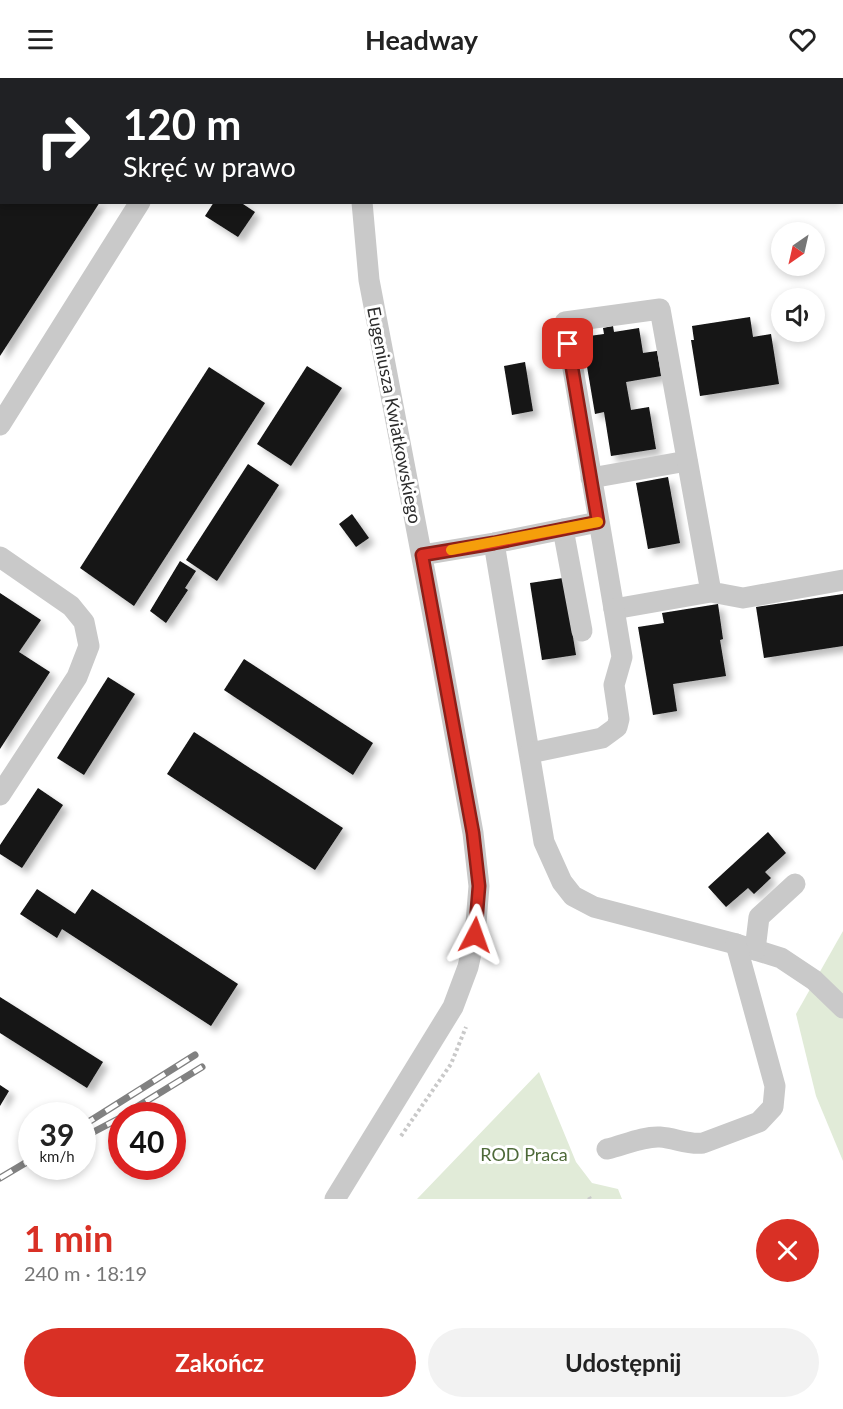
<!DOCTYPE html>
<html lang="pl">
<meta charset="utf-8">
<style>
body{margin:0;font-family:Lato,sans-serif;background:#f2f2f2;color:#222;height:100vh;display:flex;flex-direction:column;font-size:22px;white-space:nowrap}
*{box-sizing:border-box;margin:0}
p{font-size:20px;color:#767676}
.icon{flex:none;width:33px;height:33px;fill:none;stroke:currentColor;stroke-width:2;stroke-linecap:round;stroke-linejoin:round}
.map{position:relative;height:1121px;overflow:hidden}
.details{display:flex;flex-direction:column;background:#fff;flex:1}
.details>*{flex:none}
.top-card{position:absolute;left:0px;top:0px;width:843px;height:126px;box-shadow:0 3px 9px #0003;background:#202124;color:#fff;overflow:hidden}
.needle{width:39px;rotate:214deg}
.buttons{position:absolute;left:771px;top:144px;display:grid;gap:12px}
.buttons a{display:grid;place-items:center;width:54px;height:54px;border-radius:50%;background:#fff;box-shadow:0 3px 9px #0003;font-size:30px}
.speed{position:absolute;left:18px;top:1024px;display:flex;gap:12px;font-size:30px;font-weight:700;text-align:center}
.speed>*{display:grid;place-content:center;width:78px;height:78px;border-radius:50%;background:#fff;box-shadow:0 3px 9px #0003;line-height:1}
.speed small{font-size:15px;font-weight:400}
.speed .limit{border:9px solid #d22;background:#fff;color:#111}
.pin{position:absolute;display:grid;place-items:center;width:51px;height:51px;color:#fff;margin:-26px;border-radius:12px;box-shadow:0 3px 9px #0006}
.me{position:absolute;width:66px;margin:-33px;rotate:4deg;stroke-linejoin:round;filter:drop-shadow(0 0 4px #0008)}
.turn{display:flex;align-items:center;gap:21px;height:126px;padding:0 24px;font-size:27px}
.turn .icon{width:78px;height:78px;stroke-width:2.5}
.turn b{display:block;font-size:42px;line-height:51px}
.round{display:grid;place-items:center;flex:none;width:63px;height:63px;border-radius:32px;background:#f2f2f2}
.headline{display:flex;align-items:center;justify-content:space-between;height:102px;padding:0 24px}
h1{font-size:36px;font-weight:700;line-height:45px;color:#d93025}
.action{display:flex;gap:12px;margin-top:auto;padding:12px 24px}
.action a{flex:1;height:69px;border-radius:36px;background:#d93025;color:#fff;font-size:24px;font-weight:700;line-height:69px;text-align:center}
.action a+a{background:#f2f2f2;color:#222}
header{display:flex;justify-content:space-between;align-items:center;height:78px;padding:0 24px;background:#fff;font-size:27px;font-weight:700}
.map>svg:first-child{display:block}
.green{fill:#e1ebd8}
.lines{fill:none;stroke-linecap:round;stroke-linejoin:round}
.stream{stroke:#c3daec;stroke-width:6}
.building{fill:#131313;filter:url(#shadow)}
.path{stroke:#c9c9c9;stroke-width:4;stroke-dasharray:3 3;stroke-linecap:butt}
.minor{stroke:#c9c9c9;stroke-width:21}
.rail-casing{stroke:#818181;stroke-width:7}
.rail{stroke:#fff;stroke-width:4.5;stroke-dasharray:14;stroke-linecap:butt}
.route-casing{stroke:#8d1f18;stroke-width:15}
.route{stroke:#d93025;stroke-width:10}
.slow{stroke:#f59e0b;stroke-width:10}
.labels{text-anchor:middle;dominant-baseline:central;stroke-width:6;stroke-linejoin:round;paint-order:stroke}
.street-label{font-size:18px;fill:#2c2c2c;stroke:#fff}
.park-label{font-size:18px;fill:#4d6938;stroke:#fff}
</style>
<header><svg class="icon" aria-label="menu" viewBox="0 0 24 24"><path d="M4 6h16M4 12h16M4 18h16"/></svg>Headway<svg class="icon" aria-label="heart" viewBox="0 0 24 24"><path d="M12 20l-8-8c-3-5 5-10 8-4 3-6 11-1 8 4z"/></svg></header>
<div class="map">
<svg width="843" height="1121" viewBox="0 0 843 1121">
<defs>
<filter id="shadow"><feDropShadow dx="5.5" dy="5.5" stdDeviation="3" flood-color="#0004"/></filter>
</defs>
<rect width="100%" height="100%" fill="#fff"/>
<!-- green -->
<g class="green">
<polygon points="843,853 843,1083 816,1018 796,936"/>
<polygon points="539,994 576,1084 592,1105 618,1111 622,1121 417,1121"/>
</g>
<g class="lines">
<!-- stream -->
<g class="stream">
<polyline points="755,0 755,2"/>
<polyline points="842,114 843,115"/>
</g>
</g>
<!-- building -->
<g class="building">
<polygon points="0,124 100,124 0,278"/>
<polygon points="214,124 240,124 255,134 238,159 205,138"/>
<polygon points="750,239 753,259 771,256 779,306 700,318 691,262 694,262 692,248"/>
<polygon points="613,248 614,254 639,250 643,275 657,273 661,298 626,304 631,332 649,329 656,371 611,378 604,334 595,336 582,259 604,256 603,250"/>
<polygon points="525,284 533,333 512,337 504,288"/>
<polygon points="307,288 342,310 291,388 257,366"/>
<polygon points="209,289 265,325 134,528 80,490"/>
<polygon points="248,386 279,407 217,503 186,482"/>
<polygon points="668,399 680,465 648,471 636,405"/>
<polygon points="352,436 369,460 356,469 339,446"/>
<polygon points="180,483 196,493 185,510 188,512 166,545 150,533"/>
<polygon points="563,500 576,577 542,582 530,505"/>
<polygon points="0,515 41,542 19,574 50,594 0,671"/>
<polygon points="843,516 843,568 764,580 756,529"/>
<polygon points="718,526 723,561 720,562 726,598 673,606 677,633 653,637 638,549 664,545 662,535"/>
<polygon points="244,581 373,665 353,697 224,612"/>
<polygon points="108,599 135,616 84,697 57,680"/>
<polygon points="194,654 343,750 315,792 167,696"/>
<polygon points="38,710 63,727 22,790 0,776 0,767"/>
<polygon points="768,754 786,775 765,794 771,800 754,816 748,810 726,829 708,809"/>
<polygon points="37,811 75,836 92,811 238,906 211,948 62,851 57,860 20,836"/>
<polygon points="0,919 103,984 87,1010 0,955"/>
<polygon points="0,1007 9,1013 0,1028"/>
</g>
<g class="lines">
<!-- path -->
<g class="path">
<polyline points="401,1058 451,986 466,949"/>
<polyline points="589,1119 590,1121"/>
</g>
<!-- minor -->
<g class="minor">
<polyline points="158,0 159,2"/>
<polyline points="355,0 355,2"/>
<polyline points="0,347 140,124"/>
<polyline points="591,400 687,383"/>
<polyline points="563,451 582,553"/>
<polyline points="494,465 544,764 562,804 573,818 594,829 736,866 781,880 814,902 843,930"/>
<polyline points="422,477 494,465 598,444"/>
<polyline points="0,479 71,528 84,544 89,568 77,599 0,717"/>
<polyline points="711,514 660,231 565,244 614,531 711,514 743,520 843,502"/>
<polyline points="530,675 602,660 617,649 619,641 614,607 622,579 614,531"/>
<polyline points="755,872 759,839 795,806"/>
<path d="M 607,1071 C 624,1067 643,1058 660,1059 C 675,1060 688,1067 703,1065 L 759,1044 L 773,1029 L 775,1008 L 736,866"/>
<polyline points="335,1121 453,929 468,889 475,857 479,808 473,755 441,579 369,202 362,124"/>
</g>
<defs>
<g id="rail">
<polyline points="122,1038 202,989"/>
<polyline points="82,1048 195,977"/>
<polyline points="82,1060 122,1039"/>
<polyline points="0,1100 32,1081"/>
</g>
</defs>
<!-- rail casing -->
<use href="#rail" class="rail-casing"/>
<!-- rail -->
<use href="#rail" class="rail"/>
</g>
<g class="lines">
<defs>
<polyline id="route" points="475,857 479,808 473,755 422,477 494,465 598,444 568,266"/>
</defs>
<!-- route casing -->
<use href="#route" class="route-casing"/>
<!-- route -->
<use href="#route" class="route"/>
<!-- slow -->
<polyline class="slow" points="451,472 598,444"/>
</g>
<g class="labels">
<!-- street labels -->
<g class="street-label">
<text transform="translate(395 337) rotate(79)">Eugeniusza Kwiatkowskiego</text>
</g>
<!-- park labels -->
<g class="park-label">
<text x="524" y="1076">ROD Praca</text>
</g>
</g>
</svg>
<div class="buttons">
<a><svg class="needle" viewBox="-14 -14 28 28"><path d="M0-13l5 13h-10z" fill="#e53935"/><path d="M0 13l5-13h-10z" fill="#767676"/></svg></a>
<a><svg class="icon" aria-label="sound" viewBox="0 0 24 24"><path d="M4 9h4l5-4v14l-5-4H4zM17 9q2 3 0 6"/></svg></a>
</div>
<div class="speed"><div>39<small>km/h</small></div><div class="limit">40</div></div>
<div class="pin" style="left:568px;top:266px;background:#d93025"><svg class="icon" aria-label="arrive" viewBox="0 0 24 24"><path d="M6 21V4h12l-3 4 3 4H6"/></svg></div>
<svg class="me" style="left:475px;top:857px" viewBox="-20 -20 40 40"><path d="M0-17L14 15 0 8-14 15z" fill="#d93025" stroke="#fff" stroke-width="4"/></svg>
<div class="top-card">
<div class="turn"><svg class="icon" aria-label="right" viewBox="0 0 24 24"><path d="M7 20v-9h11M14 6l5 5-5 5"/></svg><div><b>120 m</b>Skręć w prawo</div></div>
</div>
</div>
<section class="details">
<div class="headline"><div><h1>1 min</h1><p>240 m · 18:19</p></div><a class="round" style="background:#d93025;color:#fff"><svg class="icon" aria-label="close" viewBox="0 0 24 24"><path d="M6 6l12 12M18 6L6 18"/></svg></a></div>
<div class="action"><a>Zakończ</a><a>Udostępnij</a></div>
</section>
